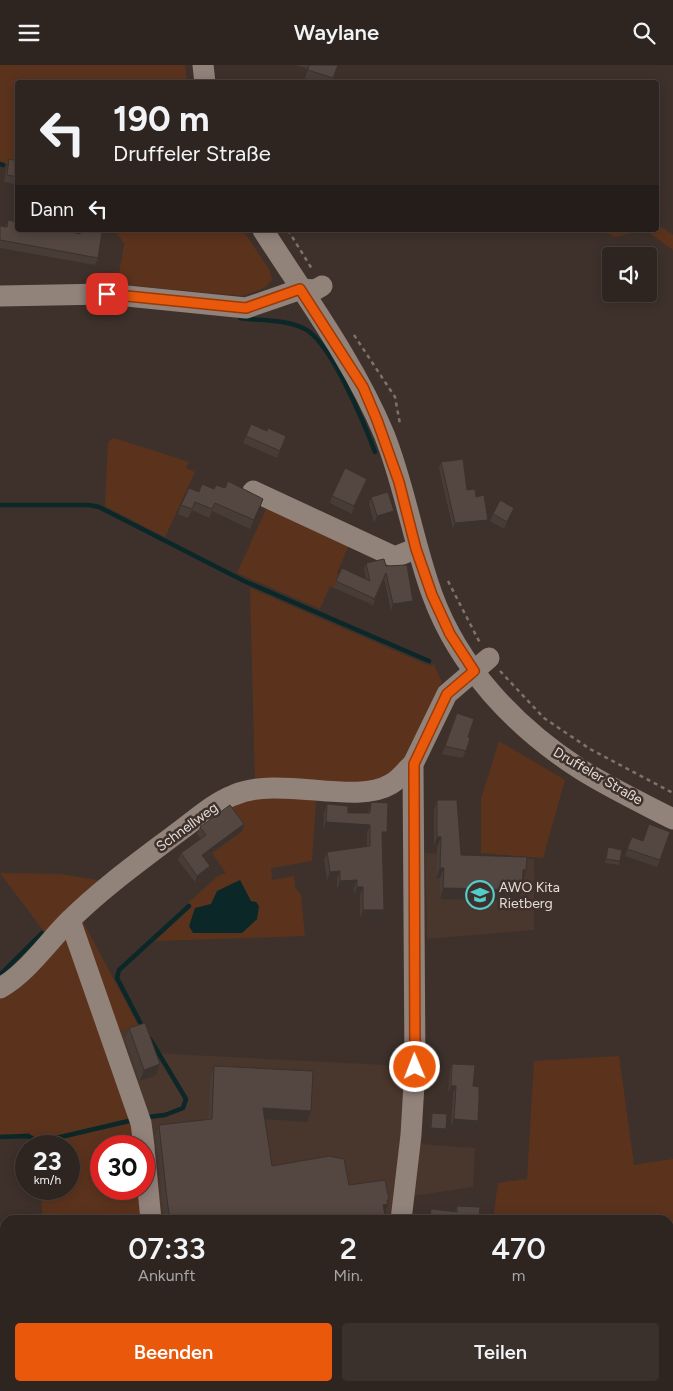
<!DOCTYPE html>
<html lang="de">
<meta charset="utf-8">
<style>
body{margin:0;font-family:Figtree,sans-serif;background:#3a312d;color:#f1f3f6;height:100vh;display:flex;flex-direction:column;font-size:19px;white-space:nowrap}
*{box-sizing:border-box;margin:0}
p{font-size:16px;color:#a7a5a5}
.icon{flex:none;width:28px;height:28px;fill:none;stroke:currentColor;stroke-width:2;stroke-linecap:round;stroke-linejoin:round}
.map{position:relative;flex:1;overflow:hidden}
.details{position:absolute;left:0px;top:1150px;width:674px;height:176px;display:flex;flex-direction:column;background:#2e2520;border-radius:15px 15px 0 0;box-shadow:0 2px 12px #0003,0 0 0 1px #49423e}
.details>*{flex:none}
.top-card{position:absolute;left:15px;top:15px;width:644px;height:152px;border-radius:5px;box-shadow:0 2px 12px #0003,0 0 0 1px #49423e;background:#2e2520;color:#f1f3f6;overflow:hidden}
.fabs{position:absolute;left:602px;top:182px;display:grid;gap:10px}
.fabs a{display:grid;place-items:center;width:55px;height:55px;border-radius:5px;background:#2e2520;box-shadow:0 2px 12px #0003,0 0 0 1px #49423e;font-size:25px}
.speed{position:absolute;left:15px;top:1070px;display:flex;gap:10px;font-size:25px;font-weight:700;text-align:center}
.speed>*{display:grid;place-content:center;width:65px;height:65px;border-radius:50%;background:#2e2520;box-shadow:0 2px 12px #0003,0 0 0 1px #49423e;line-height:1}
.speed small{font-size:12px;font-weight:400}
.speed .limit{border:8px solid #d22;background:#fff;color:#111}
.pin{position:absolute;display:grid;place-items:center;width:42px;height:42px;color:#fff;margin:-21px;border-radius:10px;box-shadow:0 2px 8px #0006}
.me{position:absolute;width:55px;margin:-28px;rotate:359deg;stroke-linejoin:round;filter:drop-shadow(0 0 4px #0008)}
.turn{display:flex;align-items:center;gap:18px;height:105px;padding:0 15px;font-size:22px}
.turn .icon{width:65px;height:65px;stroke-width:2.5}
.turn b{display:block;font-size:35px;line-height:42px}
.then{display:flex;align-items:center;height:48px;padding:0 15px;background:#0003;gap:10px;font-size:19px}
.eta{display:flex;justify-content:space-evenly;align-items:center;height:85px;text-align:center}
.eta b{font-size:30px;font-weight:600;line-height:35px}
.cta{display:flex;gap:10px;margin-top:auto;padding:10px 15px}
.cta a{flex:1;height:58px;border-radius:5px;background:#ea580c;color:#fff;font-size:20px;font-weight:600;line-height:58px;text-align:center}
.cta a+a{background:#3a312d;color:#f1f3f6}
header{display:flex;justify-content:space-between;align-items:center;height:65px;padding:0 15px;background:#2e2520;font-size:22px;font-weight:600}
.map>svg:first-child{display:block}
.built{fill:#49362c}
.green{fill:#5b331d;fill-rule:evenodd}
.water{fill:#0c2727}
.lines{fill:none;stroke-linecap:round;stroke-linejoin:round}
.stream{stroke:#0c2727;stroke-width:4.5}
.path{stroke:#7e726d;stroke-width:2.5;stroke-dasharray:4 4;stroke-linecap:butt}
.minor{stroke:#91827a;stroke-width:21}
.wall{fill:#483c37}
.shaded-wall{fill:#3b312d}
.building{fill:#544640;stroke:#3b312d}
.route-casing{stroke:#983908;stroke-width:12}
.route{stroke:#ea580c;stroke-width:9}
.labels{text-anchor:middle;dominant-baseline:central;stroke-width:5;stroke-linejoin:round;paint-order:stroke}
.street-label{font-size:14px;fill:#e4dbd7;stroke:#3e312b}
.poi-label{font-size:14px;fill:#e4dbd7;stroke:#3e312b;text-anchor:start}
</style>
<header><svg class="icon" aria-label="menu" viewBox="0 0 24 24"><path d="M4 6h16M4 12h16M4 18h16"/></svg>Waylane<svg class="icon" aria-label="search" viewBox="0 0 24 24"><circle cx="10" cy="10" r="6"/><path d="M15 15l6 6"/></svg></header>
<div class="map">
<svg width="673" height="1326" viewBox="0 0 673 1326">
<rect width="100%" height="100%" fill="#3e312b"/>
<!-- built -->
<g class="built">
<polygon points="425,788 534,794 534,865 427,874"/>
<polygon points="138,960 154,988 405,1001 399,1109 394,1155 145,1155 144,1081 106,972"/>
<polygon points="419,1079 475,1083 473,1122 413,1131"/>
</g>
<!-- green -->
<g class="green">
<polygon points="0,0 185,0 187,17 18,18 17,102 0,97"/>
<polygon points="656,158 673,170 673,185 645,165 615,172 601,165 656,165"/>
<polygon points="115,165 243,165 270,206 272,215 266,222 243,231 126,220 117,221 124,179"/>
<polygon points="114,373 189,397 186,403 195,407 165,472 105,441 108,377"/>
<polygon points="269,438 351,475 337,508 340,510 334,523 330,521 320,544 237,508"/>
<polygon points="250,523 430,601 434,600 442,617 403,697 383,715 368,719 255,716"/>
<polygon points="499,676 565,715 543,793 481,788 481,734"/>
<path d="M 254,731 L 316,734 L 312,796 L 271,803 L 272,815 L 294,811 L 295,822 L 301,830 L 305,871 L 155,876 L 191,842 L 188,838 L 218,811 L 226,808 L 212,788 L 242,766 L 225,744 ZM 211,839 L 257,854 L 242,868 L 193,868 L 195,844 Z"/>
<polygon points="0,808 60,809 104,816 46,869"/>
<polygon points="82,855 138,960 115,968 88,895"/>
<polygon points="67,869 134,1052 39,1076 29,1068 0,1070 0,932"/>
<polygon points="619,991 634,1100 673,1094 673,1181 669,1181 669,1155 493,1155 498,1118 527,1114 534,996"/>
<polygon points="136,1057 138,1081 101,1081 101,1124 142,1124 145,1155 43,1155 40,1124 69,1124 69,1081 35,1080"/>
<polygon points="0,1267 5,1267 5,1321 372,1321 372,1326 0,1326"/>
</g>
<!-- water -->
<polygon class="water" points="240,815 251,836 256,837 259,841 257,854 242,868 193,868 189,861 195,843 211,839 217,826"/>
<g class="lines">
<!-- stream -->
<g class="stream">
<polyline points="0,99 3,100"/>
<path d="M 240,253 C 260,256 287,254 305,264 C 330,276 365,360 375,387"/>
<polyline points="0,440 89,440 99,442 244,516 429,596"/>
<polyline points="0,910 42,868"/>
<polyline points="143,963 117,913 119,905 189,841"/>
<polyline points="148,1052 165,1050 183,1043 186,1034 150,974"/>
<polyline points="0,1072 28,1071 39,1077 133,1055"/>
</g>
<!-- path -->
<g class="path">
<polyline points="288,165 312,204"/>
<polyline points="354,270 395,332 400,359"/>
<polyline points="448,516 480,578"/>
<polyline points="500,606 544,653 590,684 673,728"/>
</g>
<!-- minor -->
<g class="minor">
<polyline points="203,0 205,18"/>
<path d="M 263,165 C 305,231 354,297 384,369 C 405,421 413,477 432,529 C 459,603 515,662 580,704 C 610,723 642,738 673,754"/>
<polyline points="0,231 107,229 246,243 301,224 315,225 322,221"/>
<polyline points="253,426 395,492 417,483"/>
<polyline points="70,855 141,1058 144,1081"/>
<path d="M 0,923 C 27,908 47,878 68,857 C 101,824 140,796 177,768 C 195,755 213,738 234,730 C 280,710 355,741 391,719 C 399,715 406,705 413,699"/>
<polyline points="144,1083 151,1155"/>
<polyline points="401,1155 411,1070 415,1002 413,699 447,629 489,593"/>
<polyline points="380,1326 381,1321"/>
</g>
</g>
<!-- wall -->
<g class="wall">
<polygon points="296,0 338,0 332,18 320,18 305,13 308,4"/>
<polygon points="9,94 18,96 18,120 4,117 6,102"/>
<polygon points="8,155 80,168 81,165 98,193 95,200 0,183 0,161 5,162"/>
<polygon points="246,371 286,371 277,393 243,378"/>
<polygon points="441,397 467,425 476,432 485,461 453,464 439,403"/>
<polygon points="364,421 352,449 330,438 332,431"/>
<polygon points="225,423 263,434 250,464 212,446 209,453 192,445 188,453 178,449 181,440 199,427 214,424"/>
<polygon points="371,432 391,453 374,458 369,439"/>
<polygon points="493,449 512,451 504,464 490,456"/>
<polygon points="366,498 386,501 413,536 410,543 391,546 384,514 372,542 371,539 334,523 336,516 366,514 364,504"/>
<polygon points="457,648 468,672 470,673 463,693 442,689"/>
<polygon points="437,735 461,790 522,816 522,825 518,836 440,834 440,813 436,813 437,782 434,782 434,745"/>
<polygon points="371,737 387,767 384,776 382,776 384,845 381,853 360,853 360,830 354,830 354,823 337,824 337,814 327,816 324,795 327,787 367,781 367,768 323,765 324,748 327,739 348,748 368,748"/>
<polygon points="244,759 242,766 204,794 210,801 207,808 195,817 178,795 181,788 201,774 197,769 200,762"/>
<polygon points="670,767 657,802 625,791 632,772 643,776"/>
<polygon points="608,782 620,796 619,800 605,798"/>
<polygon points="129,963 160,999 156,1010 140,1016 125,974"/>
<polygon points="452,999 473,1021 475,1063 451,1062 453,1029 448,1028 450,1006"/>
<polygon points="214,1001 311,1046 307,1057 265,1055 272,1101 349,1120 389,1134 384,1148 386,1155 164,1155 163,1145 155,1071 159,1060 208,1054 210,1012"/>
<polygon points="432,1048 445,1068 430,1067 431,1051"/>
<polygon points="457,1141 479,1155 428,1155 429,1151 431,1144 455,1146"/>
</g>
<!-- shaded-wall -->
<g class="shaded-wall">
<polygon points="367,414 352,449 354,441"/>
<polygon points="263,434 260,443 250,464 254,455"/>
<polygon points="514,443 512,451 504,464 507,457"/>
<polygon points="394,446 391,453 374,458 377,451"/>
<polygon points="488,455 485,461 453,464 455,458"/>
<polygon points="413,536 410,543 391,546 393,539"/>
<polygon points="326,757 370,760 367,768 323,765"/>
<polygon points="244,759 242,766 199,797 202,790"/>
<polygon points="382,767 387,767 384,776 379,776"/>
<polygon points="437,772 441,772 437,782 434,782"/>
<polygon points="210,801 207,808 195,817 197,811"/>
<polygon points="440,803 444,803 440,813 436,813"/>
<polygon points="523,805 526,805 523,816"/>
<polygon points="340,806 337,814 327,816 330,807"/>
<polygon points="357,815 354,823 337,824 340,816"/>
<polygon points="357,822 363,822 360,830 354,830"/>
<polygon points="443,823 522,825 518,836 440,834"/>
<polygon points="363,845 384,845 381,853 360,853"/>
<polygon points="160,999 156,1010 140,1016 144,1005"/>
<polygon points="451,1021 456,1021 453,1029 448,1028"/>
<polygon points="263,1043 311,1046 307,1057 259,1054"/>
<polygon points="454,1054 478,1056 475,1063 451,1062"/>
<polygon points="431,1063 446,1064 445,1068 430,1067"/>
<polygon points="389,1134 387,1140 388,1139 384,1151 383,1140 387,1135"/>
</g>
<!-- building -->
<g class="building">
<polygon points="309,0 338,0 333,13 308,5"/>
<polygon points="9,94 18,96 18,112 7,110"/>
<polygon points="8,155 18,157 18,165 61,165 80,169 81,165 87,165 102,168 98,193 0,175 0,161 7,162"/>
<polygon points="251,359 267,366 268,363 286,371 280,386 246,371"/>
<polygon points="463,394 467,425 475,424 476,432 484,430 488,455 455,458 441,397"/>
<polygon points="345,403 367,414 354,441 332,431"/>
<polygon points="228,416 263,434 254,455 215,438 212,444 195,437 192,444 181,440 189,423 199,427 202,419 214,424 216,420 225,423"/>
<polygon points="388,427 394,446 377,451 371,432"/>
<polygon points="500,435 514,443 507,457 493,449"/>
<polygon points="384,494 386,501 407,500 413,536 393,539 386,508 374,535 373,533 336,516 342,503 370,516 366,498"/>
<polygon points="457,648 474,654 468,672 470,673 466,686 445,681"/>
<polygon points="437,735 457,735 461,790 527,792 526,805 523,805 522,825 443,823 444,803 440,803 441,772 437,772"/>
<polygon points="371,737 388,738 387,767 382,767 384,845 363,845 363,822 357,822 357,815 340,816 340,806 330,807 327,787 370,781 370,760 326,757 327,739 348,741 348,748 370,748"/>
<polygon points="230,740 244,759 202,790 210,801 197,811 181,788 206,770 200,762"/>
<polygon points="649,759 670,767 660,795 627,784 632,772 643,776"/>
<polygon points="608,782 622,785 620,796 606,794"/>
<polygon points="145,958 160,999 144,1005 129,963"/>
<polygon points="452,999 475,1000 473,1021 479,1022 479,1031 478,1056 454,1054 456,1021 451,1021"/>
<polygon points="214,1001 313,1006 311,1046 263,1043 272,1101 329,1091 344,1094 349,1120 385,1115 389,1134 387,1135 388,1139 383,1140 386,1155 170,1155 167,1134 159,1060 212,1054"/>
<polygon points="432,1048 447,1049 446,1064 431,1063"/>
<polygon points="457,1141 480,1142 479,1155 430,1155 431,1144 457,1147"/>
</g>
<g class="lines">
<defs>
<polyline id="route" points="107,229 246,243 300,224 363,322 377,355 399,417 416,484 432,530 450,569 474,606 447,629 414,699 415,1002"/>
</defs>
<!-- route casing -->
<use href="#route" class="route-casing"/>
<!-- route -->
<use href="#route" class="route"/>
</g>
<!-- icons -->
<defs>
<symbol id="school-ring" viewBox="-11 -11 22 22"><circle r="9.5" fill="#3e312b" stroke="#52cdcc" stroke-width="1.5"/><path d="M0-5L7-2L0 1L-7-2ZM-4 1L0 2.5L4 1V4Q0 6-4 4Z" fill="#52cdcc"/></symbol>
</defs>
<g fill-rule="evenodd">
<use href="#school-ring" x="464" y="814" width="32" height="32"/>
</g>
<g class="labels">
<!-- street labels -->
<g class="street-label">
<text transform="translate(598 711) rotate(30)">Druffeler Straße</text>
<text transform="translate(187 762) rotate(-36)">Schnellweg</text>
</g>
<!-- poi labels -->
<g class="poi-label">
<text x="499" y="822">AWO Kita<tspan x="499" dy="16">Rietberg</tspan></text>
</g>
</g>
</svg>
<div class="fabs">
<a><svg class="icon" aria-label="sound" viewBox="0 0 24 24"><path d="M4 9h4l5-4v14l-5-4H4zM17 9q2 3 0 6"/></svg></a>
</div>
<div class="speed"><div>23<small>km/h</small></div><div class="limit">30</div></div>
<div class="pin" style="left:107px;top:229px;background:#d93025"><svg class="icon" aria-label="arrive" viewBox="0 0 24 24"><path d="M6 21V4h12l-3 4 3 4H6"/></svg></div>
<svg class="me" style="left:415px;top:1002px" viewBox="-20 -20 40 40"><circle r="17" fill="#ea580c" stroke="#fff" stroke-width="3"/><path d="M0-11L8 9 0 5-8 9z" fill="#fff"/></svg>
<div class="top-card">
<div class="turn"><svg class="icon" aria-label="left" viewBox="0 0 24 24"><path d="M17 20v-9H6M10 6l-5 5 5 5"/></svg><div><b>190 m</b>Druffeler Straße</div></div>
<div class="then">Dann<svg class="icon" aria-label="left" viewBox="0 0 24 24"><path d="M17 20v-9H6M10 6l-5 5 5 5"/></svg></div>
</div>
<section class="details">
<div class="eta">
<div><b>07:33</b><p>Ankunft</p></div>
<div><b>2</b><p>Min.</p></div>
<div><b>470</b><p>m</p></div>
</div>
<div class="cta"><a>Beenden</a><a>Teilen</a></div>
</section>
</div>
